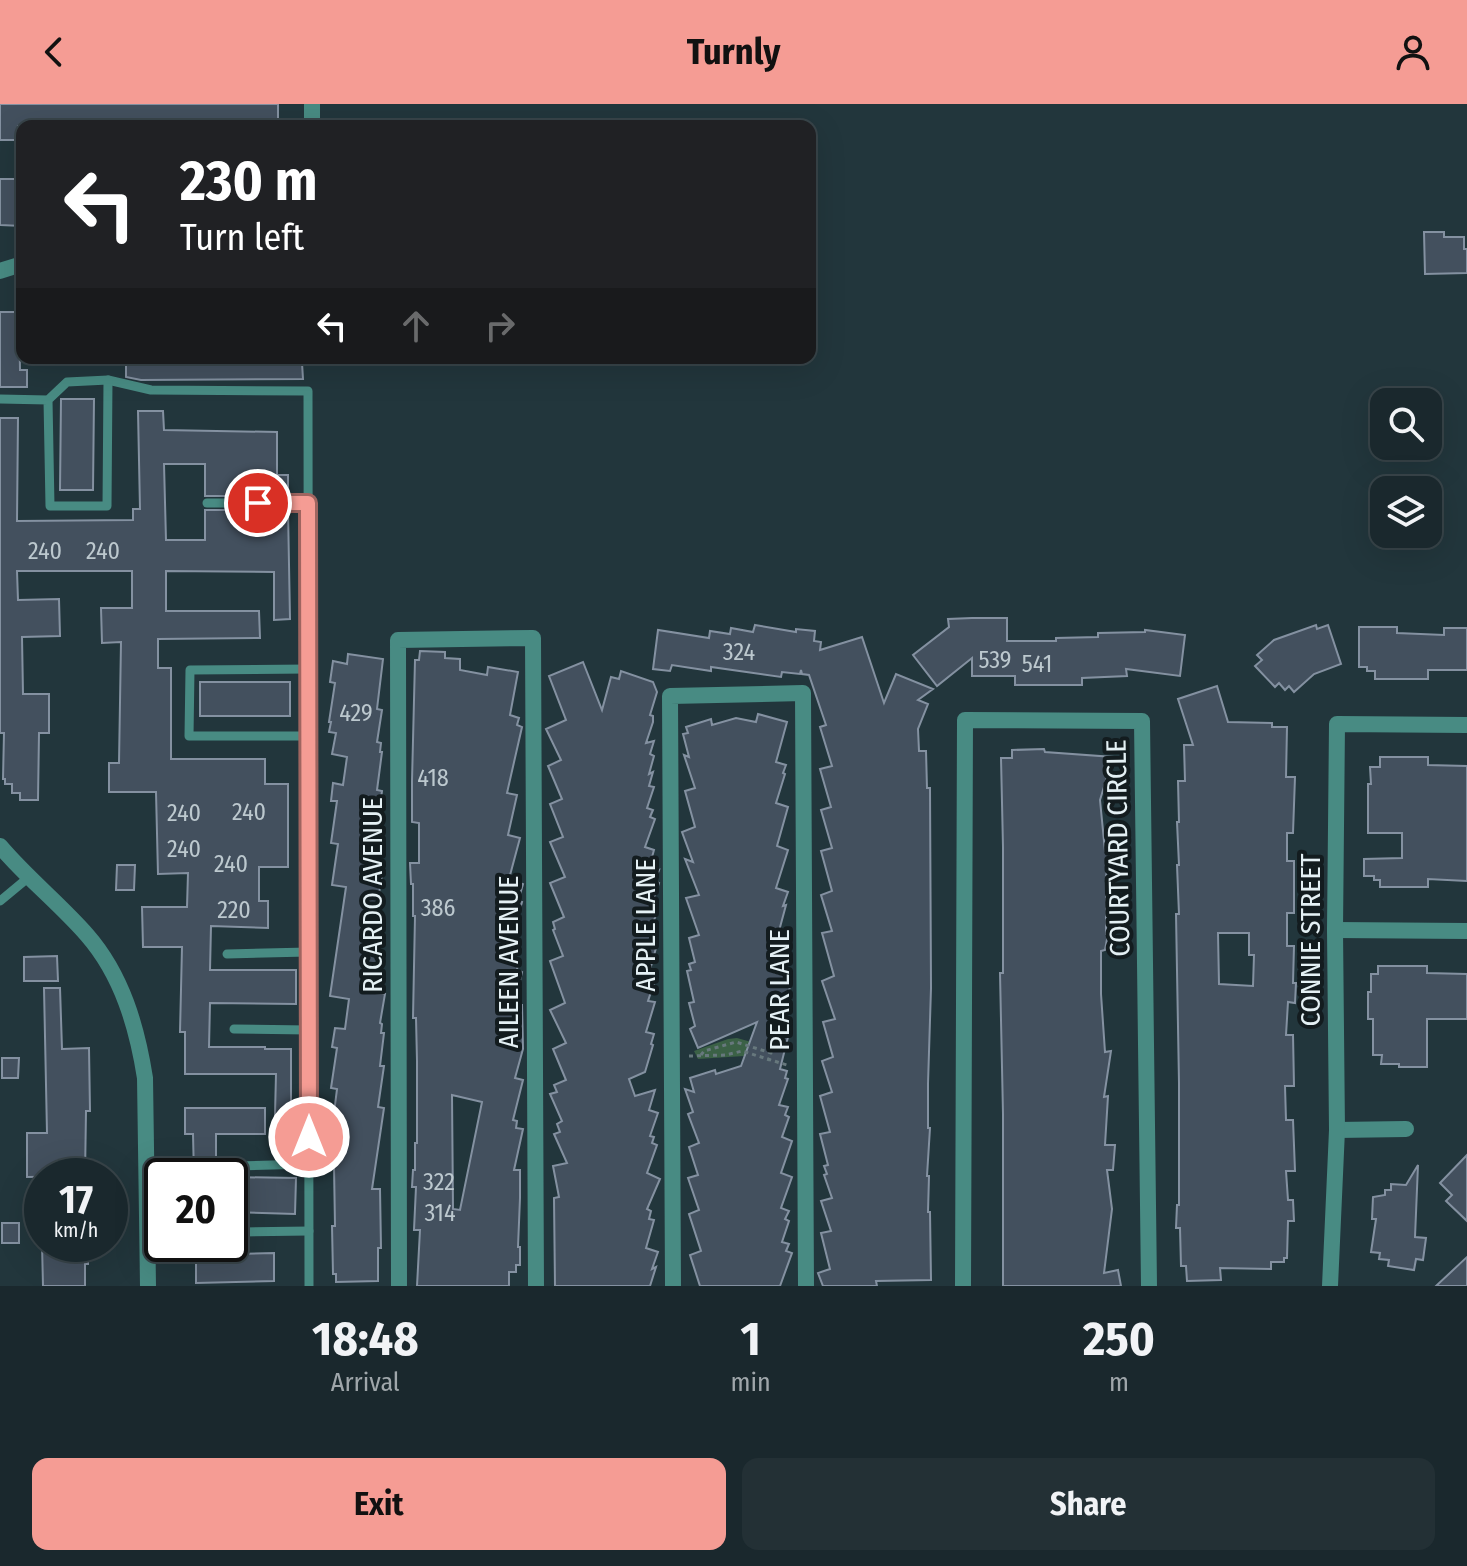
<!DOCTYPE html>
<style>
body{margin:0;font-family:"Fira Sans Condensed",sans-serif;background:#233035;color:#f1f3f6;height:100vh;display:flex;flex-direction:column;font-size:30px;white-space:nowrap}
*{box-sizing:border-box;margin:0}
p{font-size:26px;color:#9fa6aa}
.icon{flex:none;width:44px;height:44px;fill:none;stroke:currentColor;stroke-width:2;stroke-linecap:round;stroke-linejoin:round}
.map{position:relative;height:1182px;overflow:hidden}
.side{display:flex;flex-direction:column;background:#1a282d;flex:1}
.side>*{flex:none}
.top-card{position:absolute;left:16px;top:16px;width:800px;height:244px;border-radius:16px;box-shadow:0 8px 32px #0002,0 0 0 2px #384449;background:#202124;color:#fff;overflow:hidden}
.buttons{position:absolute;left:1370px;top:284px;display:grid;gap:16px}
.buttons a{display:grid;place-items:center;width:72px;height:72px;border-radius:16px;background:#1a282d;box-shadow:0 8px 32px #0002,0 0 0 2px #384449;font-size:40px}
.speed{position:absolute;left:24px;top:1054px;display:flex;gap:16px;font-size:40px;font-weight:700;text-align:center}
.speed>*{display:grid;place-content:center;width:104px;height:104px;border-radius:50%;background:#1a282d;box-shadow:0 8px 32px #0002,0 0 0 2px #384449;line-height:1}
.speed small{font-size:20px;font-weight:400}
.speed .limit{border:4px solid #111;border-radius:12px;background:#fff;color:#111}
.pin{position:absolute;display:grid;place-items:center;width:68px;height:68px;color:#fff;margin:-34px;border:4px solid #fff;border-radius:50%;box-shadow:0 2px 8px #0007}
.me{position:absolute;width:88px;margin:-44px;rotate:0deg;stroke-linejoin:round;filter:drop-shadow(0 0 6px #0008)}
.turn{display:flex;align-items:center;gap:28px;height:168px;padding:0 32px;font-size:36px}
.turn .icon{width:104px;height:104px;stroke-width:2.5}
.turn b{display:block;font-size:56px;line-height:68px}
.lanes{display:flex;align-items:center;height:76px;padding:0 32px;background:#0003;justify-content:center;gap:40px;direction:ltr}
.lanes .off{opacity:.35}
.eta{display:flex;justify-content:space-evenly;align-items:center;height:136px;text-align:center}
.eta b{font-size:48px;font-weight:700;line-height:56px}
.action{display:flex;gap:16px;margin-top:auto;padding:16px 32px}
.action a{flex:1;height:92px;border-radius:16px;background:#f59c94;color:#111;font-size:32px;font-weight:700;line-height:92px;text-align:center}
.action a+a{background:#233035;color:#f1f3f6}
header{display:flex;justify-content:space-between;align-items:center;height:104px;padding:0 32px;background:#f59c94;color:#111;font-size:36px;font-weight:700}
.map>svg:first-child{display:block}
.green{fill:#3b6146}
.building{fill:#43505e;stroke:#8491a1;stroke-width:2;fill-rule:evenodd}
.lines{fill:none;stroke-linecap:round;stroke-linejoin:round}
.path{stroke:#67787d;stroke-width:3;stroke-dasharray:4 4;stroke-linecap:butt}
.service{stroke:#488b83;stroke-width:9}
.minor{stroke:#488b83;stroke-width:16}
.route-casing{stroke:#9f6560;stroke-width:20}
.route{stroke:#f59c94;stroke-width:14}
.labels{text-anchor:middle;dominant-baseline:central;stroke-width:8;stroke-linejoin:round;paint-order:stroke}
.number-label{font-size:24px;fill:#bcc8ce}
.street-label{font-size:28px;fill:#e4f0f4;stroke:#131c1f}
</style>
<header><svg class="icon" aria-label="back" viewBox="0 0 24 24"><path d="M15 5l-7 7 7 7"/></svg>Turnly<svg class="icon" aria-label="person" viewBox="0 0 24 24"><circle cx="12" cy="8" r="4"/><path d="M4 21q1-7 8-7t8 7"/></svg></header>
<div class="map">
<svg width="1467" height="1182" viewBox="0 0 1467 1182">
<rect width="100%" height="100%" fill="#22363c"/>
<!-- green -->
<polygon class="green" points="737,934 776,945 771,961 744,952 698,955 694,947 728,935"/>
<!-- building -->
<g class="building">
<polygon points="0,0 278,0 278,22 18,22 18,36 0,36"/>
<polygon points="0,75 22,75 22,122 0,121"/>
<polygon points="1424,128 1444,128 1444,133 1464,133 1464,145 1467,145 1467,169 1425,170"/>
<polygon points="0,208 19,208 20,266 27,266 27,283 0,283"/>
<polygon points="210,259 302,259 303,275 141,276 126,273 126,260"/>
<polygon points="61,295 94,295 93,386 60,386"/>
<polygon points="138,307 163,307 164,326 277,328 277,371 288,371 288,392 205,392 205,360 164,360 166,436 205,436 205,406 288,406 290,515 274,516 274,468 166,467 166,507 259,507 260,534 158,535 158,564 171,564 171,655 265,655 265,680 288,680 288,763 259,763 259,797 268,797 268,824 211,822 210,866 296,866 296,900 210,899 209,943 265,943 265,945 291,945 291,1011 275,1011 276,970 185,970 185,928 180,928 182,843 143,843 142,803 187,803 188,769 158,770 156,688 109,688 109,659 119,659 121,538 102,539 101,504 132,504 132,467 17,467 18,496 59,495 60,532 22,533 23,590 49,590 49,629 39,629 38,696 20,696 20,689 12,689 12,680 5,680 5,675 3,675 4,629 0,629 0,314 18,314 17,417 133,416 133,405 140,405"/>
<polygon points="972,514 1007,514 1007,537 1056,537 1056,534 1098,533 1098,529 1145,528 1145,526 1185,531 1180,572 1126,565 1127,572 1082,574 1082,581 1015,581 1015,572 972,572 972,554 937,582 913,551 949,523 948,515"/>
<polygon points="755,521 796,528 796,525 815,527 814,537 821,538 820,546 862,533 884,599 896,570 933,585 918,596 928,600 918,625 919,647 926,647 927,684 930,684 931,884 928,980 928,1024 930,1024 927,1072 929,1072 928,1108 930,1108 931,1176 876,1177 877,1182 823,1182 818,1169 830,1165 821,1129 831,1127 821,1097 832,1094 824,1071 827,1070 824,1062 828,1061 820,1030 830,1028 820,992 832,988 822,957 833,953 823,918 835,915 822,877 834,872 822,829 832,827 821,791 832,787 821,747 832,744 821,706 831,703 820,665 832,662 820,623 826,621 809,571 802,570 801,566 800,570 782,568 781,573 711,563 711,567 672,561 670,567 653,565 658,526 709,534 710,527 730,530 731,524 753,528"/>
<polygon points="1316,521 1317,525 1328,521 1341,560 1314,570 1294,588 1289,582 1285,586 1279,579 1275,583 1255,562 1262,556 1257,551 1274,536"/>
<polygon points="1359,523 1397,523 1397,529 1444,531 1444,524 1467,524 1467,566 1428,566 1428,575 1375,575 1375,567 1367,567 1367,563 1359,563"/>
<path d="M 420,547 L 445,548 L 445,554 L 460,555 L 460,566 L 487,571 L 488,563 L 518,568 L 510,611 L 519,614 L 517,621 L 522,623 L 507,689 L 517,691 L 508,731 L 520,734 L 509,775 L 523,780 L 518,797 L 522,798 L 506,855 L 518,858 L 517,866 L 522,868 L 514,901 L 522,901 L 523,945 L 515,974 L 523,976 L 513,1016 L 517,1017 L 516,1024 L 523,1025 L 514,1066 L 520,1066 L 520,1094 L 518,1143 L 520,1143 L 520,1161 L 516,1161 L 516,1168 L 509,1168 L 509,1182 L 417,1182 L 420,1126 L 414,1126 L 416,1083 L 412,1083 L 413,1066 L 415,1066 L 415,1039 L 417,1039 L 417,957 L 416,914 L 413,914 L 415,812 L 413,812 L 413,780 L 411,780 L 410,759 L 419,759 L 419,719 L 412,718 L 412,677 L 415,556 L 419,556 ZM 452,991 L 482,998 L 460,1106 L 453,1105 Z"/>
<polygon points="348,550 383,555 377,605 382,606 377,638 381,639 380,648 382,648 377,686 382,687 378,716 381,717 379,727 381,727 377,759 384,760 376,807 379,808 374,840 377,840 375,848 382,849 376,889 385,890 380,919 382,920 381,929 384,929 380,962 384,962 378,1003 384,1004 372,1085 380,1085 381,1144 378,1144 378,1177 336,1178 336,1170 333,1170 332,1122 335,1122 334,1062 340,1026 332,1025 337,985 331,984 337,944 332,943 335,924 345,925 349,895 330,892 346,783 332,781 338,740 331,739 337,697 331,697 333,679 343,681 347,653 332,650 336,629 329,628 331,618 329,618 335,579 330,578 333,557 347,560"/>
<polygon points="583,558 602,606 611,573 619,575 621,567 653,578 657,588 650,611 653,612 653,618 646,639 654,637 650,650 654,652 649,670 653,668 649,682 654,683 647,704 653,706 650,713 655,715 645,743 654,746 647,771 659,766 655,777 659,779 649,809 656,811 648,832 655,834 652,843 656,844 650,866 653,867 651,874 655,876 648,897 655,898 646,928 654,930 651,940 653,941 645,968 629,975 635,992 655,986 649,1006 658,1009 650,1032 654,1033 652,1039 657,1041 647,1069 660,1075 647,1105 651,1107 649,1115 654,1116 646,1144 658,1148 652,1165 656,1163 650,1182 555,1182 554,1094 559,1093 553,1062 567,1059 554,1030 560,1028 557,1020 562,1017 550,990 557,988 554,981 566,976 553,945 566,939 550,906 565,899 550,857 563,852 553,826 555,825 553,818 564,813 550,779 565,773 550,738 563,733 550,700 562,695 548,662 561,656 546,625 566,616 549,572"/>
<rect x="200" y="578" width="90" height="34"/>
<path d="M 1217,582 L 1228,618 L 1272,619 L 1272,623 L 1287,623 L 1286,673 L 1295,673 L 1293,729 L 1287,729 L 1287,757 L 1294,757 L 1294,809 L 1287,809 L 1287,842 L 1294,842 L 1293,879 L 1296,879 L 1295,899 L 1288,898 L 1286,931 L 1293,931 L 1294,982 L 1285,982 L 1286,1016 L 1293,1016 L 1295,1067 L 1286,1067 L 1288,1096 L 1293,1096 L 1294,1117 L 1288,1117 L 1287,1154 L 1284,1154 L 1284,1158 L 1271,1158 L 1271,1165 L 1220,1164 L 1221,1176 L 1187,1177 L 1186,1162 L 1181,1162 L 1180,1124 L 1176,1124 L 1177,1101 L 1179,1101 L 1179,979 L 1176,810 L 1179,810 L 1177,761 L 1179,761 L 1177,718 L 1179,718 L 1178,677 L 1185,677 L 1184,641 L 1193,641 L 1178,595 ZM 1218,829 L 1249,829 L 1249,851 L 1254,851 L 1253,882 L 1219,880 Z"/>
<polygon points="758,610 787,618 776,658 786,661 783,669 785,670 776,699 788,703 777,742 788,746 776,784 788,788 783,802 786,801 779,827 786,829 774,868 787,872 784,881 790,883 781,912 788,914 786,924 790,925 780,965 787,967 785,974 788,975 779,1001 788,1003 785,1011 789,1013 782,1033 792,1037 781,1069 792,1073 781,1104 789,1107 785,1115 789,1117 782,1138 789,1140 786,1147 792,1149 780,1182 700,1182 690,1151 701,1147 689,1110 699,1106 688,1074 698,1071 689,1043 699,1039 688,1010 693,1008 685,985 694,988 690,974 715,966 716,970 741,962 757,918 698,944 690,925 695,922 689,899 694,898 687,867 691,866 689,860 695,858 689,834 699,831 686,794 699,791 685,755 693,758 682,728 695,723 685,687 695,684 684,651 689,653 683,630 688,629 686,623 711,615 712,621 736,614 756,618"/>
<polygon points="1044,645 1045,648 1113,653 1100,696 1105,747 1111,747 1106,772 1106,830 1108,830 1105,846 1101,847 1101,890 1105,948 1111,947 1104,993 1108,992 1105,1041 1115,1041 1113,1066 1107,1066 1112,1105 1104,1169 1118,1166 1121,1182 1003,1182 1003,1010 1000,869 1003,869 1003,743 1001,654 1012,654 1012,646"/>
<polygon points="1380,653 1428,653 1428,661 1467,662 1467,777 1428,775 1428,783 1380,783 1380,776 1374,776 1374,772 1364,772 1364,755 1402,754 1402,729 1368,729 1368,680 1371,680 1370,663 1380,663"/>
<polygon points="117,761 135,761 134,786 116,786"/>
<polygon points="57,852 58,877 24,877 24,853"/>
<polygon points="1378,862 1427,862 1427,869 1467,870 1467,915 1427,915 1427,963 1399,963 1399,960 1381,960 1382,951 1373,951 1373,915 1368,915 1368,888 1371,888 1371,870 1378,870"/>
<polygon points="44,884 60,884 62,945 89,944 90,1007 86,1007 85,1072 27,1073 27,1029 47,1029"/>
<polygon points="2,954 19,954 18,974 2,974"/>
<polygon points="185,1004 265,1004 265,1030 216,1030 216,1072 194,1072 193,1030 185,1030"/>
<polygon points="1467,1051 1467,1117 1446,1097 1452,1091 1440,1079"/>
<polygon points="1418,1061 1415,1133 1426,1134 1423,1156 1416,1155 1414,1166 1388,1162 1389,1156 1379,1155 1380,1149 1371,1148 1376,1115 1372,1115 1373,1093 1385,1091 1385,1086 1391,1086 1391,1080 1406,1081"/>
<polygon points="231,1073 296,1074 295,1110 230,1108"/>
<rect x="2" y="1119" width="17" height="20"/>
<polygon points="42,1140 88,1140 88,1160 85,1160 85,1182 43,1182"/>
<polygon points="274,1149 274,1177 196,1179 196,1151"/>
<polygon points="1467,1153 1467,1182 1436,1182"/>
</g>
<g class="lines">
<!-- path -->
<g class="path">
<polyline points="701,951 704,947 736,938 771,949 768,957"/>
<polyline points="689,952 726,951 742,947 790,962"/>
</g>
<!-- service -->
<g class="service">
<polyline points="108,276 151,286 308,287 309,1182"/>
<polyline points="0,295 48,296 67,278 108,276 107,402 50,402 48,296"/>
<polyline points="207,399 308,399"/>
<polyline points="308,565 190,566 189,632 308,632"/>
<polyline points="0,797 29,773"/>
<polyline points="227,850 308,848"/>
<polyline points="234,925 309,926"/>
<polyline points="237,1062 309,1060"/>
<polyline points="242,1128 309,1127"/>
</g>
<!-- minor -->
<g class="minor">
<polyline points="312,0 312,22"/>
<polyline points="0,167 22,160"/>
<path d="M 0,742 C 27,774 60,800 87,831 C 122,871 137,923 145,974 L 148,1182"/>
<polyline points="1335,826 1467,827"/>
<polyline points="1337,1026 1406,1025"/>
<polyline points="399,1182 398,536 533,534 536,1182"/>
<polyline points="673,1182 670,592 803,589 806,1182"/>
<polyline points="963,1182 965,616 1142,617 1149,1182"/>
<polyline points="1330,1182 1337,1026 1335,826 1337,620 1467,621"/>
</g>
</g>
<g class="lines">
<defs>
<polyline id="route" points="258,399 308,399 309,1033"/>
</defs>
<!-- route casing -->
<use href="#route" class="route-casing"/>
<!-- route -->
<use href="#route" class="route"/>
</g>
<g class="labels">
<!-- number labels -->
<g class="number-label">
<text x="45" y="447">240</text>
<text x="103" y="447">240</text>
<text x="739" y="548">324</text>
<text x="995" y="556">539</text>
<text x="1037" y="560">541</text>
<text x="356" y="609">429</text>
<text x="433" y="674">418</text>
<text x="249" y="708">240</text>
<text x="184" y="709">240</text>
<text x="184" y="745">240</text>
<text x="231" y="760">240</text>
<text x="438" y="804">386</text>
<text x="234" y="806">220</text>
<text x="439" y="1078">322</text>
<text x="440" y="1109">314</text>
</g>
<!-- street labels -->
<g class="street-label">
<text transform="translate(1118 744) rotate(-91)">COURTYARD CIRCLE</text>
<text transform="translate(372 791) rotate(-90)">RICARDO AVENUE</text>
<text transform="translate(645 821) rotate(-90)">APPLE LANE</text>
<text transform="translate(1310 836) rotate(-90)">CONNIE STREET</text>
<text transform="translate(508 858) rotate(-90)">AILEEN AVENUE</text>
<text transform="translate(779 886) rotate(-90)">PEAR LANE</text>
</g>
</g>
</svg>
<div class="buttons">
<a><svg class="icon" aria-label="search" viewBox="0 0 24 24"><circle cx="10" cy="10" r="6"/><path d="M15 15l6 6"/></svg></a>
<a><svg class="icon" aria-label="layers" viewBox="0 0 24 24"><path d="M12 4l9 5-9 5-9-5zM3 14l9 5 9-5"/></svg></a>
</div>
<div class="speed"><div>17<small>km/h</small></div><div class="limit">20</div></div>
<div class="pin" style="left:258px;top:399px;background:#d93025"><svg class="icon" aria-label="arrive" viewBox="0 0 24 24"><path d="M6 21V4h12l-3 4 3 4H6"/></svg></div>
<svg class="me" style="left:309px;top:1033px" viewBox="-20 -20 40 40"><circle r="17" fill="#f59c94" stroke="#fff" stroke-width="3"/><path d="M0-11L8 9 0 5-8 9z" fill="#fff"/></svg>
<div class="top-card">
<div class="turn"><svg class="icon" aria-label="left" viewBox="0 0 24 24"><path d="M17 20v-9H6M10 6l-5 5 5 5"/></svg><div><b>230 m</b>Turn left</div></div>
<div class="lanes"><svg class="icon" aria-label="left" viewBox="0 0 24 24"><path d="M17 20v-9H6M10 6l-5 5 5 5"/></svg><svg class="icon off" aria-label="ahead" viewBox="0 0 24 24"><path d="M12 20V5M6 11l6-6 6 6"/></svg><svg class="icon off" aria-label="right" viewBox="0 0 24 24"><path d="M7 20v-9h11M14 6l5 5-5 5"/></svg></div>
</div>
</div>
<section class="side">
<div class="eta">
<div><b>18:48</b><p>Arrival</p></div>
<div><b>1</b><p>min</p></div>
<div><b>250</b><p>m</p></div>
</div>
<div class="action"><a>Exit</a><a>Share</a></div>
</section>
